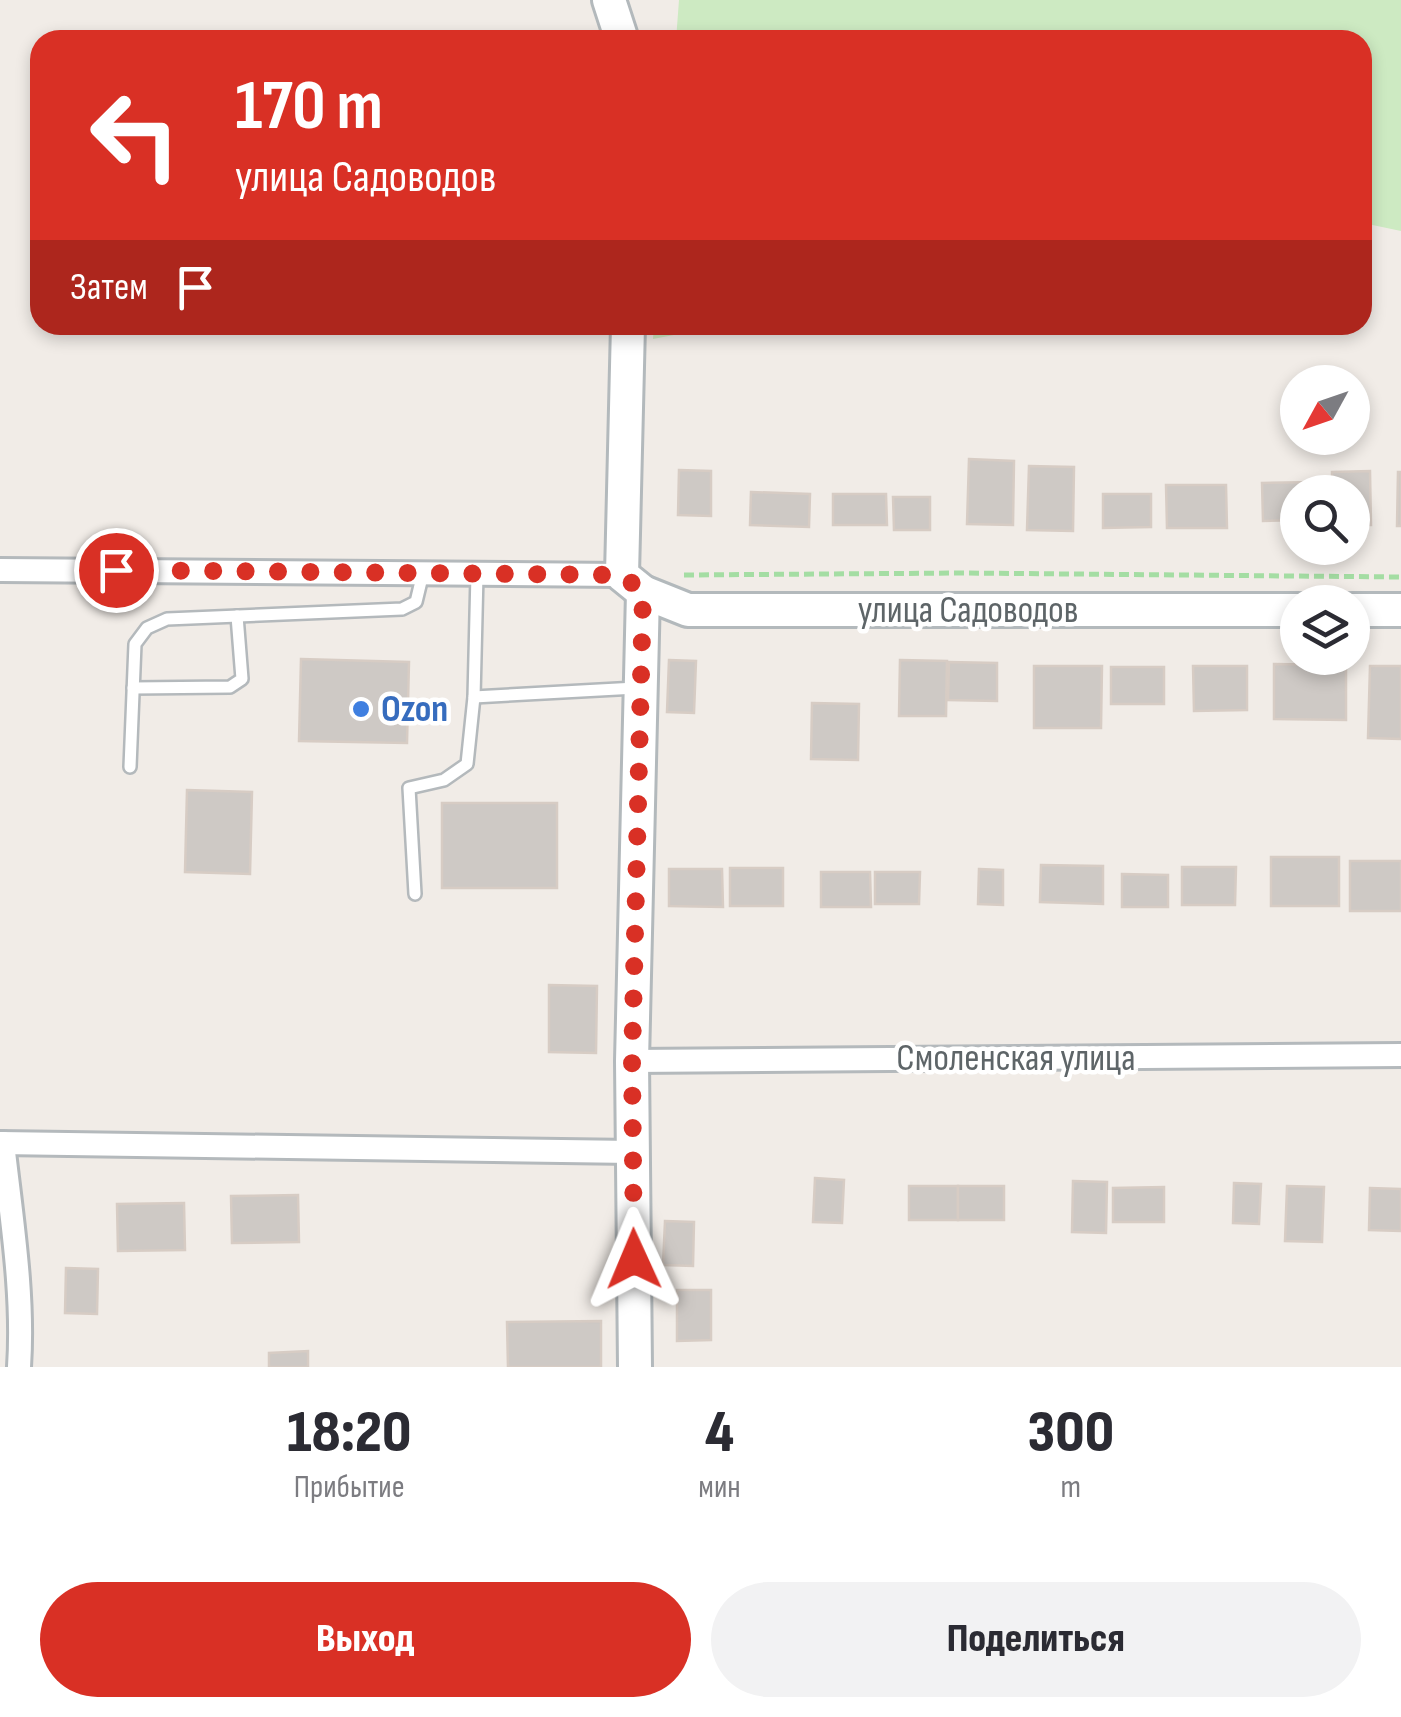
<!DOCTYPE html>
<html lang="ru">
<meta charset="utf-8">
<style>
body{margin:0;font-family:"Sofia Sans Condensed",sans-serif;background:#f2f2f3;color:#2b2b33;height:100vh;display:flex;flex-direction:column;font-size:38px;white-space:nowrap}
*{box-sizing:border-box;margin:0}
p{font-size:32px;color:#7c7c81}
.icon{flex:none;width:55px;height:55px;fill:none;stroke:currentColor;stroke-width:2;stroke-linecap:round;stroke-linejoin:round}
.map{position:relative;height:1367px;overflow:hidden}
.sheet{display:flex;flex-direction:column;background:#fff;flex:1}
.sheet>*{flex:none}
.banner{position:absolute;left:30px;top:30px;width:1342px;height:305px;border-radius:30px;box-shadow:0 5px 15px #0003;background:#d93025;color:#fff;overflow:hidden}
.needle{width:65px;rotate:230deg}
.controls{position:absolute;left:1280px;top:365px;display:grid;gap:20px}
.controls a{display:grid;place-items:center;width:90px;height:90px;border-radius:50%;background:#fff;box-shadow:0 5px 15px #0003;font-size:50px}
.pin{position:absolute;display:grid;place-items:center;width:85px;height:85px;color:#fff;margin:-42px;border:5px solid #fff;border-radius:50%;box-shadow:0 2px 10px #0007}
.me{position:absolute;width:110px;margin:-55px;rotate:359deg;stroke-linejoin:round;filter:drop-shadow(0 0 8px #0008)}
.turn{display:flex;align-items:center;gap:35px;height:210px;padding:0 40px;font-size:45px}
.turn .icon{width:130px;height:130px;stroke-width:2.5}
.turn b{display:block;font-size:70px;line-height:85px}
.then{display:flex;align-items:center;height:95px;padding:0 40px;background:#0003;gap:20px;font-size:38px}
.eta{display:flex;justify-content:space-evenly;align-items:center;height:170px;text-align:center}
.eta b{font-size:60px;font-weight:800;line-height:70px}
.primary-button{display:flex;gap:20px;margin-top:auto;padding:20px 40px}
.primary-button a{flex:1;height:115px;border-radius:60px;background:#d93025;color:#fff;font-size:40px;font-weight:800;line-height:115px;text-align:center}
.primary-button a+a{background:#f2f2f3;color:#2b2b33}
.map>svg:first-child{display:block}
.green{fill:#cdeac2}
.building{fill:#cec9c5;stroke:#d7ccc4;stroke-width:2.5}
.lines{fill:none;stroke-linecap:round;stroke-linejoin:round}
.lane-casing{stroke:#b4b9bc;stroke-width:16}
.street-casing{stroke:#b4b9bc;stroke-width:28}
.secondary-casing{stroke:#b3b9bc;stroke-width:38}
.path{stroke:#a4dda3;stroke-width:5;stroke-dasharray:10 5;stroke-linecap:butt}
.lane{stroke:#fff;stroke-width:11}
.street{stroke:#fff;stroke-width:22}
.secondary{stroke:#fff;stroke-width:32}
.route{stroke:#d93025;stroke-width:18;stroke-dasharray:0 32.4}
.shop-dot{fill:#3f7fe0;stroke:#fff;stroke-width:4}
.labels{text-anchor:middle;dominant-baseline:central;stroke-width:9;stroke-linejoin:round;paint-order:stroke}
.street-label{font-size:38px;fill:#5e6568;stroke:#fff}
.shop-label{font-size:38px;font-weight:bold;fill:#366cbe;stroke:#fff;text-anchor:start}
</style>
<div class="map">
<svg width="1401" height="1367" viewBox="0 0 1401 1367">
<rect width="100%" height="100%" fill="#f1ece7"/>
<!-- green -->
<g class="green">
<polygon points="679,0 1401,0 1401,231 1363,223 1362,40 676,40"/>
<polygon points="654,325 726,325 653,339"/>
</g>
<!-- building -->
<g class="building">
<polygon points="969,459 1014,461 1013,525 967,524"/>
<polygon points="1029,466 1074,467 1073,531 1027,530"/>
<polygon points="679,470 711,471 711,516 678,515"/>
<polygon points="1370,471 1371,525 1352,525 1352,492 1332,492 1332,472"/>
<polygon points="1398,472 1401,472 1401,526 1397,526"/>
<polygon points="1315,482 1316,492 1298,492 1298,520 1263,521 1262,483"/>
<polygon points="1166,485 1226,485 1227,528 1167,528"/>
<polygon points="751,492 810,494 809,527 750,525"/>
<polygon points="833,494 886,494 887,525 833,525"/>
<polygon points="1103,494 1151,494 1151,527 1103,528"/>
<polygon points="893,497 930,497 930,530 894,530"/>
<polygon points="301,659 409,662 407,743 299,741"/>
<polygon points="669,660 696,661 694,713 667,712"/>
<polygon points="900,660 947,661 946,716 899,716"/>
<polygon points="949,662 997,663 997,701 948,700"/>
<polygon points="1274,664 1346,665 1346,720 1274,719"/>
<polygon points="1034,666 1102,666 1101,728 1034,728"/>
<polygon points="1193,666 1247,666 1247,710 1194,711"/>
<polygon points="1370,666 1401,666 1401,739 1368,738"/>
<rect x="1111" y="667" width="53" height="37"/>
<polygon points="812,703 859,704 858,760 811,759"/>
<polygon points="187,790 252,792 250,874 185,872"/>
<rect x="442" y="803" width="115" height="85"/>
<rect x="1271" y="857" width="68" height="49"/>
<rect x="1350" y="861" width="51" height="50"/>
<polygon points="1041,865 1103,866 1103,904 1040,902"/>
<polygon points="1182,867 1236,867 1235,905 1182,905"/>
<rect x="730" y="868" width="53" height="38"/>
<polygon points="669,869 722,869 723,907 669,906"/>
<polygon points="979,869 1003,870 1003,905 978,904"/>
<polygon points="821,872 870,872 871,907 821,907"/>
<polygon points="875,872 920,872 919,904 875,904"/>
<polygon points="1122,874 1168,875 1168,907 1122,907"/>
<polygon points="549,985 597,986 596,1053 549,1052"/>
<polygon points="815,1178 844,1180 842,1223 813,1222"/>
<polygon points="1073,1181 1107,1182 1106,1233 1072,1232"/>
<polygon points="1234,1183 1261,1184 1259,1224 1233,1223"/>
<rect x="909" y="1186" width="49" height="34"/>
<rect x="958" y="1186" width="46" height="34"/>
<polygon points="1287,1186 1324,1187 1322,1242 1285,1241"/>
<polygon points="1164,1187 1164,1222 1113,1222 1113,1188"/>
<polygon points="1370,1188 1401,1189 1401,1231 1369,1230"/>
<polygon points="298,1195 299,1242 232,1243 231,1196"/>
<polygon points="184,1203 185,1250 118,1251 117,1204"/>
<polygon points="665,1221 694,1222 693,1266 663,1265"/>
<polygon points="66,1268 98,1269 97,1314 65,1313"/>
<polygon points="677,1290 711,1290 711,1340 677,1341"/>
<polygon points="601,1321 601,1367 508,1367 507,1322"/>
<polygon points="308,1351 308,1367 269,1367 269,1353"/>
</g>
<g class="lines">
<defs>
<g id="lane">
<polyline points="133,688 230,687 242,679 237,616"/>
<polyline points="474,697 636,688"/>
<polyline points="130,767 135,644 147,628 167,619 402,609 416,602 423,573"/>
<polyline points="415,894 409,788 444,780 467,764 474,697 477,574"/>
</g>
<g id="street">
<polyline points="0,570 622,575"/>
<polyline points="632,1061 1401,1055"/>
<polyline points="0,1143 633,1152"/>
<path d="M 3,1143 C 11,1216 24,1293 19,1367"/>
</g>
<g id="secondary">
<polyline points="609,0 622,40"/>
<polyline points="628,325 622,575 643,592 688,610 1298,610"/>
<polyline points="1352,610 1401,610"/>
<polyline points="635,1367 632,1061 643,592"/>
</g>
</defs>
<!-- lane casing -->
<use href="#lane" class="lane-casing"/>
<!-- street casing -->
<use href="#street" class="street-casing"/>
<!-- secondary casing -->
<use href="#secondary" class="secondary-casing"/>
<!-- path -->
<polyline class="path" points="684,575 963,573 1401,577"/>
<!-- lane -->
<use href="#lane" class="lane"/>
<!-- street -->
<use href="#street" class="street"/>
<!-- secondary -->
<use href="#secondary" class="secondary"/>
</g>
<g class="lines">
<!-- route -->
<polyline class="route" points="116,570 622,575 643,592 632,1061 634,1259"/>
</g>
<!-- markers -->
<circle class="shop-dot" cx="361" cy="709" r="10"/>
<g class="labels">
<!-- street labels -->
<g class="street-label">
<text x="968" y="610">улица Садоводов</text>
<text x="1016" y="1058">Смоленская улица</text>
</g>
<!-- shop labels -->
<g class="shop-label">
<text x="381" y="709">Ozon</text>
</g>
</g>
</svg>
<div class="controls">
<a><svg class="needle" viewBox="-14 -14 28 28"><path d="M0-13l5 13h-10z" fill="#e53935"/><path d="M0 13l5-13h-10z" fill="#7c7c81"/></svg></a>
<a><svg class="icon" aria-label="search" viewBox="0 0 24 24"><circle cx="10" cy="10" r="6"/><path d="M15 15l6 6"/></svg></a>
<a><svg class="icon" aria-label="layers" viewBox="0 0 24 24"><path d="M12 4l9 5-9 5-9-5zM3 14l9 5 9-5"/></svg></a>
</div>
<div class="pin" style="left:116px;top:570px;background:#d93025"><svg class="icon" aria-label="arrive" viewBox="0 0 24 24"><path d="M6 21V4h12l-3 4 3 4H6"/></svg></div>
<svg class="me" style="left:634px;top:1259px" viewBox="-20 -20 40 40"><path d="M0-17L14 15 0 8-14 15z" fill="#d93025" stroke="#fff" stroke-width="4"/></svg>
<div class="banner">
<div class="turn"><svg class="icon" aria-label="left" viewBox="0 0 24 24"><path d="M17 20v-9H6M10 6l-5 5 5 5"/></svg><div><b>170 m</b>улица Садоводов</div></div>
<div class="then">Затем<svg class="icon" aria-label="arrive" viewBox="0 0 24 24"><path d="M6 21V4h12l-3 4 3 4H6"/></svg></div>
</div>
</div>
<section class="sheet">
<div class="eta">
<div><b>18:20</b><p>Прибытие</p></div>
<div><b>4</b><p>мин</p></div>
<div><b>300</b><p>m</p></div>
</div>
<div class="primary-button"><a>Выход</a><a>Поделиться</a></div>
</section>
